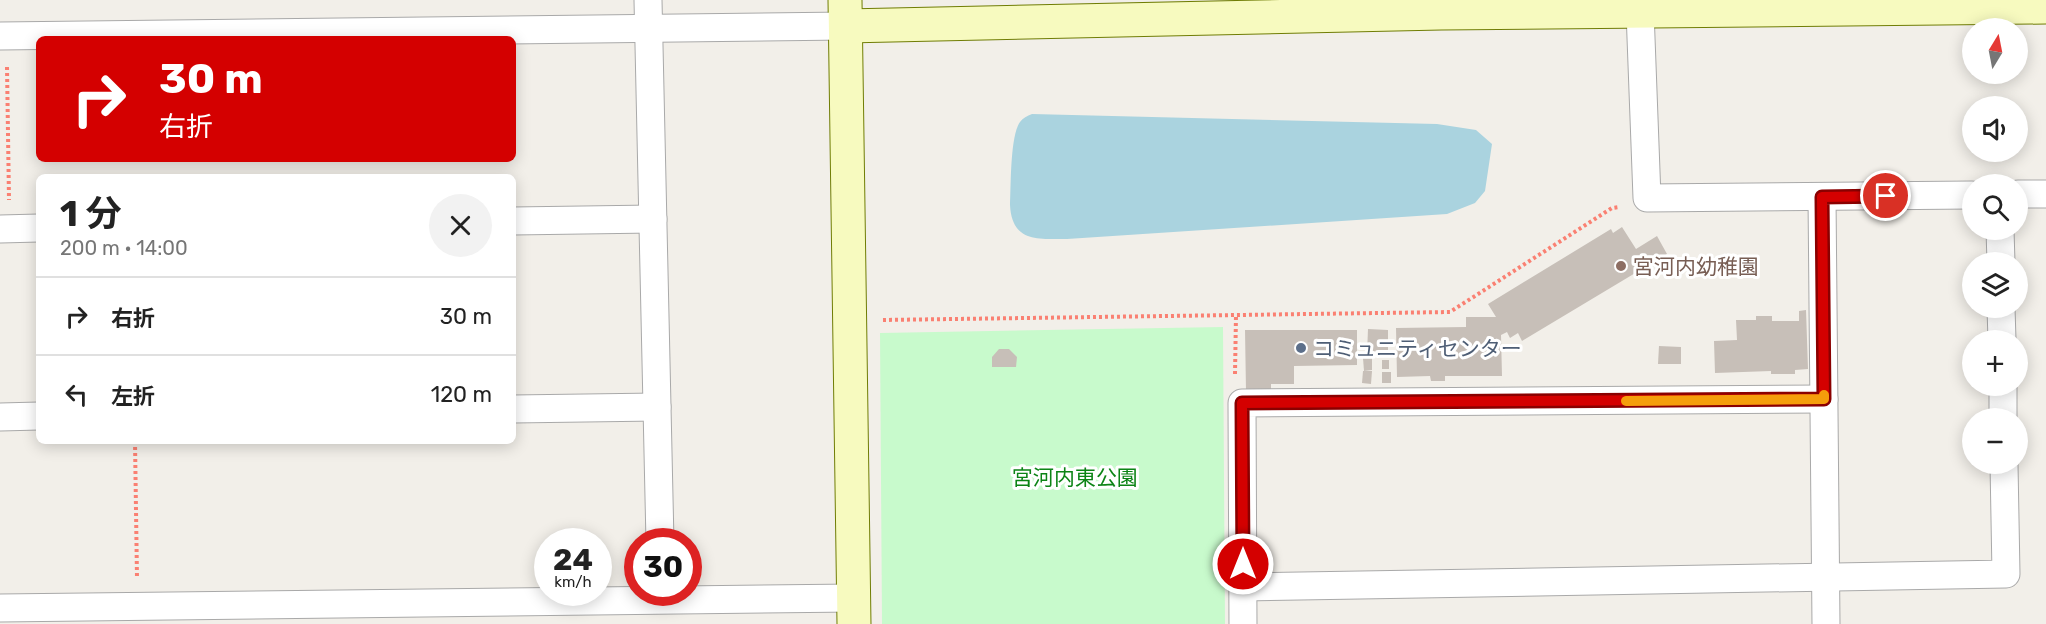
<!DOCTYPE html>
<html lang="ja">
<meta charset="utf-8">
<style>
body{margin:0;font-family:Rubik,"Noto Sans JP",sans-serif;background:#f2f2f2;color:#222;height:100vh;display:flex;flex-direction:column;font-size:22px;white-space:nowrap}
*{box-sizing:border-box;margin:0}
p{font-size:20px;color:#767676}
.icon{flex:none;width:33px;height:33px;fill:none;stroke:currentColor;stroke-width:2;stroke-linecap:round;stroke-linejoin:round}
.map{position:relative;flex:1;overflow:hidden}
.sheet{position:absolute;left:36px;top:174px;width:480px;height:270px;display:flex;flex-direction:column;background:#fff;border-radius:9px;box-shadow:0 3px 15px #0003}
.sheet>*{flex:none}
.guide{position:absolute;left:36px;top:36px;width:480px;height:126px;border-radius:9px;box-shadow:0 3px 15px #0003;background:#d40000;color:#fff;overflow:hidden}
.needle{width:39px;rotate:10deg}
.buttons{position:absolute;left:1962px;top:18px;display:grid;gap:12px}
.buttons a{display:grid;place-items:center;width:66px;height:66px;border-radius:50%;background:#fff;box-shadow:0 3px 15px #0003;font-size:30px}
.speed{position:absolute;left:534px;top:528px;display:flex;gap:12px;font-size:30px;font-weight:700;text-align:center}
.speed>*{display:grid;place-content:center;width:78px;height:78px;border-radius:50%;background:#fff;box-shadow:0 3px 15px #0003;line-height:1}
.speed small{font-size:15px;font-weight:400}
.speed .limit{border:9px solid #d22;background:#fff;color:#111}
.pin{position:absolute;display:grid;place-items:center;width:51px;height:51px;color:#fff;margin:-26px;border:3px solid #fff;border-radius:50%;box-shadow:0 2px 6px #0007}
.me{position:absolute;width:66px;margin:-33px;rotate:0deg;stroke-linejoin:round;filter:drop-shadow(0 0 4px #0008)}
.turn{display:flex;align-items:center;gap:21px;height:126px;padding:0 24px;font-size:27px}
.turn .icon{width:78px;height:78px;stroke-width:2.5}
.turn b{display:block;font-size:42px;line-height:51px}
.round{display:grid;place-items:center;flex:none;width:63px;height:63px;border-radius:32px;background:#f2f2f2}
.overview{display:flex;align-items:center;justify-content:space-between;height:102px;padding:0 24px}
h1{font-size:36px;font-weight:700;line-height:45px}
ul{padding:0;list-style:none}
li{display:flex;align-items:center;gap:18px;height:78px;padding:0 24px;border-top:2px solid #e0e0e0}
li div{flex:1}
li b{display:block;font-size:22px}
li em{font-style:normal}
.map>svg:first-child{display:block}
.park{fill:#c8facc}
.water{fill:#aad3df}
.building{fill:#c7bfb8}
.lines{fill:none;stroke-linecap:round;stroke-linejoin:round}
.street-casing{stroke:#a9a9a9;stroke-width:29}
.secondary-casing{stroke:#707d05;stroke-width:35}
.path{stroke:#fa8072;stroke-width:4;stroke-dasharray:3 3;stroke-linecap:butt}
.street{stroke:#fff;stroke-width:27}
.secondary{stroke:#f7fabf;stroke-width:33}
.route-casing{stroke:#8a0000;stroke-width:15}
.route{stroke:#d40000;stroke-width:10}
.slow{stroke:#f59e0b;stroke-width:10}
.education-dot{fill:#8d6e63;stroke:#fff;stroke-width:2}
.service-dot{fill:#5c6f8a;stroke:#fff;stroke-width:2}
.labels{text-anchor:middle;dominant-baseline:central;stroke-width:6;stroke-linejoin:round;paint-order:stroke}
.education-label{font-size:21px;fill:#785e54;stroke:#fff;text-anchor:start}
.service-label{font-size:21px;fill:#4e5e75;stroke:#fff;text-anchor:start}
.park-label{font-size:21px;fill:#0c8416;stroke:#fff}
</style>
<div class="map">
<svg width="2046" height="624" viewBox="0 0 2046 624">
<rect width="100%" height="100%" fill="#f2efe9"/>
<!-- park -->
<polygon class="park" points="1223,327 1225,624 882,624 880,333"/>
<!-- water -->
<path class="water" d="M 1032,114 L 1437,124 L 1476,130 L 1492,144 L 1485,191 L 1475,203 L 1447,214 L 1067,239 C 1037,239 1012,242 1010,205 C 1011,187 1010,136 1020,122 C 1023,118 1027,116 1032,114 Z"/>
<!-- building -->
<g class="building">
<polygon points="1622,227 1636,249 1657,236 1667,254 1522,341 1518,333 1510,338 1507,332 1501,335 1502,376 1445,376 1445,381 1431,381 1430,376 1397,377 1396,328 1466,327 1466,317 1496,317 1488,304 1611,229 1613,233"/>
<polygon points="1806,310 1808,369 1795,370 1795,374 1771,374 1771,371 1715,373 1714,341 1737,340 1736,320 1756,320 1756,316 1772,316 1772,321 1799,321 1799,311"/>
<polygon points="1368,329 1388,330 1388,355 1367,354"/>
<polygon points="1245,330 1357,330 1357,365 1294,366 1294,384 1271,384 1271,391 1246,391"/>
<polygon points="1659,346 1681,347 1681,364 1658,364"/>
<polygon points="999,349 1009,349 1017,357 1016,367 992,367 992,357"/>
<polygon points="1363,358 1372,358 1372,370 1364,371"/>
<rect x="1382" y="360" width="7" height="9"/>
<polygon points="1363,371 1372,371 1371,384 1362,383"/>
<rect x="1382" y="372" width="9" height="11"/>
</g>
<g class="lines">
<defs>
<g id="street">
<polyline points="648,0 660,542"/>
<polyline points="1640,11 1647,198 1972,195"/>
<polyline points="0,36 846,26"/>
<polyline points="2018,194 2046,194"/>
<polyline points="1822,197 1826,624"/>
<polyline points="513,221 653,219"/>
<polyline points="0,229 39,228"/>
<polyline points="2000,230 2001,262"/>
<polyline points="2001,308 2002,340"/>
<polyline points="2003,386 2003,418"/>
<polyline points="513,409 657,407"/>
<polyline points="0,417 39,416"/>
<polyline points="1243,587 2006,574 2004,464"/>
<polyline points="0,608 854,598"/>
<polyline points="1243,624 1242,403 1824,399"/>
</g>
<g id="secondary">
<polyline points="845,0 854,624"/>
<polyline points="846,26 1441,13 2046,7"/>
</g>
</defs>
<!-- street casing -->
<use href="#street" class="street-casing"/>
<!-- secondary casing -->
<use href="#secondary" class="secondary-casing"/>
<!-- path -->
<g class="path">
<polyline points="7,67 9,200"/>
<polyline points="883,320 1450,312 1612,208 1619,207"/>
<polyline points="1235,374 1236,315"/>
<polyline points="135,441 137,578"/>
</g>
<!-- street -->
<use href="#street" class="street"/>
<!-- secondary -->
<use href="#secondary" class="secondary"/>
</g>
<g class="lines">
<defs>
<polyline id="route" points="1243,564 1242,403 1824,399 1822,197 1886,196"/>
</defs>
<!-- route casing -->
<use href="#route" class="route-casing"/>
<!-- route -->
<use href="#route" class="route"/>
<!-- slow -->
<polyline class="slow" points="1626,401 1824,399 1824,395"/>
</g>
<!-- markers -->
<circle class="education-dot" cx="1621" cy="266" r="6"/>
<circle class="service-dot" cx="1301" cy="348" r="6"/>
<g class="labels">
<!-- education labels -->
<g class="education-label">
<text x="1633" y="266">宮河内幼稚園</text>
</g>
<!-- service labels -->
<g class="service-label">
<text x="1313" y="348">コミュニティセンター</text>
</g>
<!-- park labels -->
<g class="park-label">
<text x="1075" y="477">宮河内東公園</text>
</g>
</g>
</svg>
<div class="buttons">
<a><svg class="needle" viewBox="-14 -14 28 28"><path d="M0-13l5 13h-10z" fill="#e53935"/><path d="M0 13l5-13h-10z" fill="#767676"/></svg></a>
<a><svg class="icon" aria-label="sound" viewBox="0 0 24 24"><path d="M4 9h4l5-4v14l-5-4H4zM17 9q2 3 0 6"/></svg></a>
<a><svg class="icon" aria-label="search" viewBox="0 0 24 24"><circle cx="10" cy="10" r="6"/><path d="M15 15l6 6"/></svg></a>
<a><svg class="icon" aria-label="layers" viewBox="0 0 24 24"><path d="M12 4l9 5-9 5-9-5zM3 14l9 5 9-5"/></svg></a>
<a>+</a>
<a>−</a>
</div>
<div class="speed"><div>24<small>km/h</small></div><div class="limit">30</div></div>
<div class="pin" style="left:1886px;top:196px;background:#d93025"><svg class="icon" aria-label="arrive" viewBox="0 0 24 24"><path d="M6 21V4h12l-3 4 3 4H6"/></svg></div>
<svg class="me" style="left:1243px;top:564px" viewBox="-20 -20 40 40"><circle r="17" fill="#d40000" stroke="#fff" stroke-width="3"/><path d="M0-11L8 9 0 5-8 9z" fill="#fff"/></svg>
<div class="guide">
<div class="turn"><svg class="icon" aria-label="right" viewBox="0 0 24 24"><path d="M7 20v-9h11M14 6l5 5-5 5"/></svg><div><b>30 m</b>右折</div></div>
</div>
<section class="sheet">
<div class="overview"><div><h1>1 分</h1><p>200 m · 14:00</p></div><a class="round"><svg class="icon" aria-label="close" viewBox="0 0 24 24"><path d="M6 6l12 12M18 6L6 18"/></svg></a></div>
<ul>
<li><svg class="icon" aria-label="right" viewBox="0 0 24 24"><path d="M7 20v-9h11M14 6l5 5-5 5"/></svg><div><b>右折</b></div><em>30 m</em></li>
<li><svg class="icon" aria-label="left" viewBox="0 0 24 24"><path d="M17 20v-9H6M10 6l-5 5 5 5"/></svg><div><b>左折</b></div><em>120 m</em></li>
</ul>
</section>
</div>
